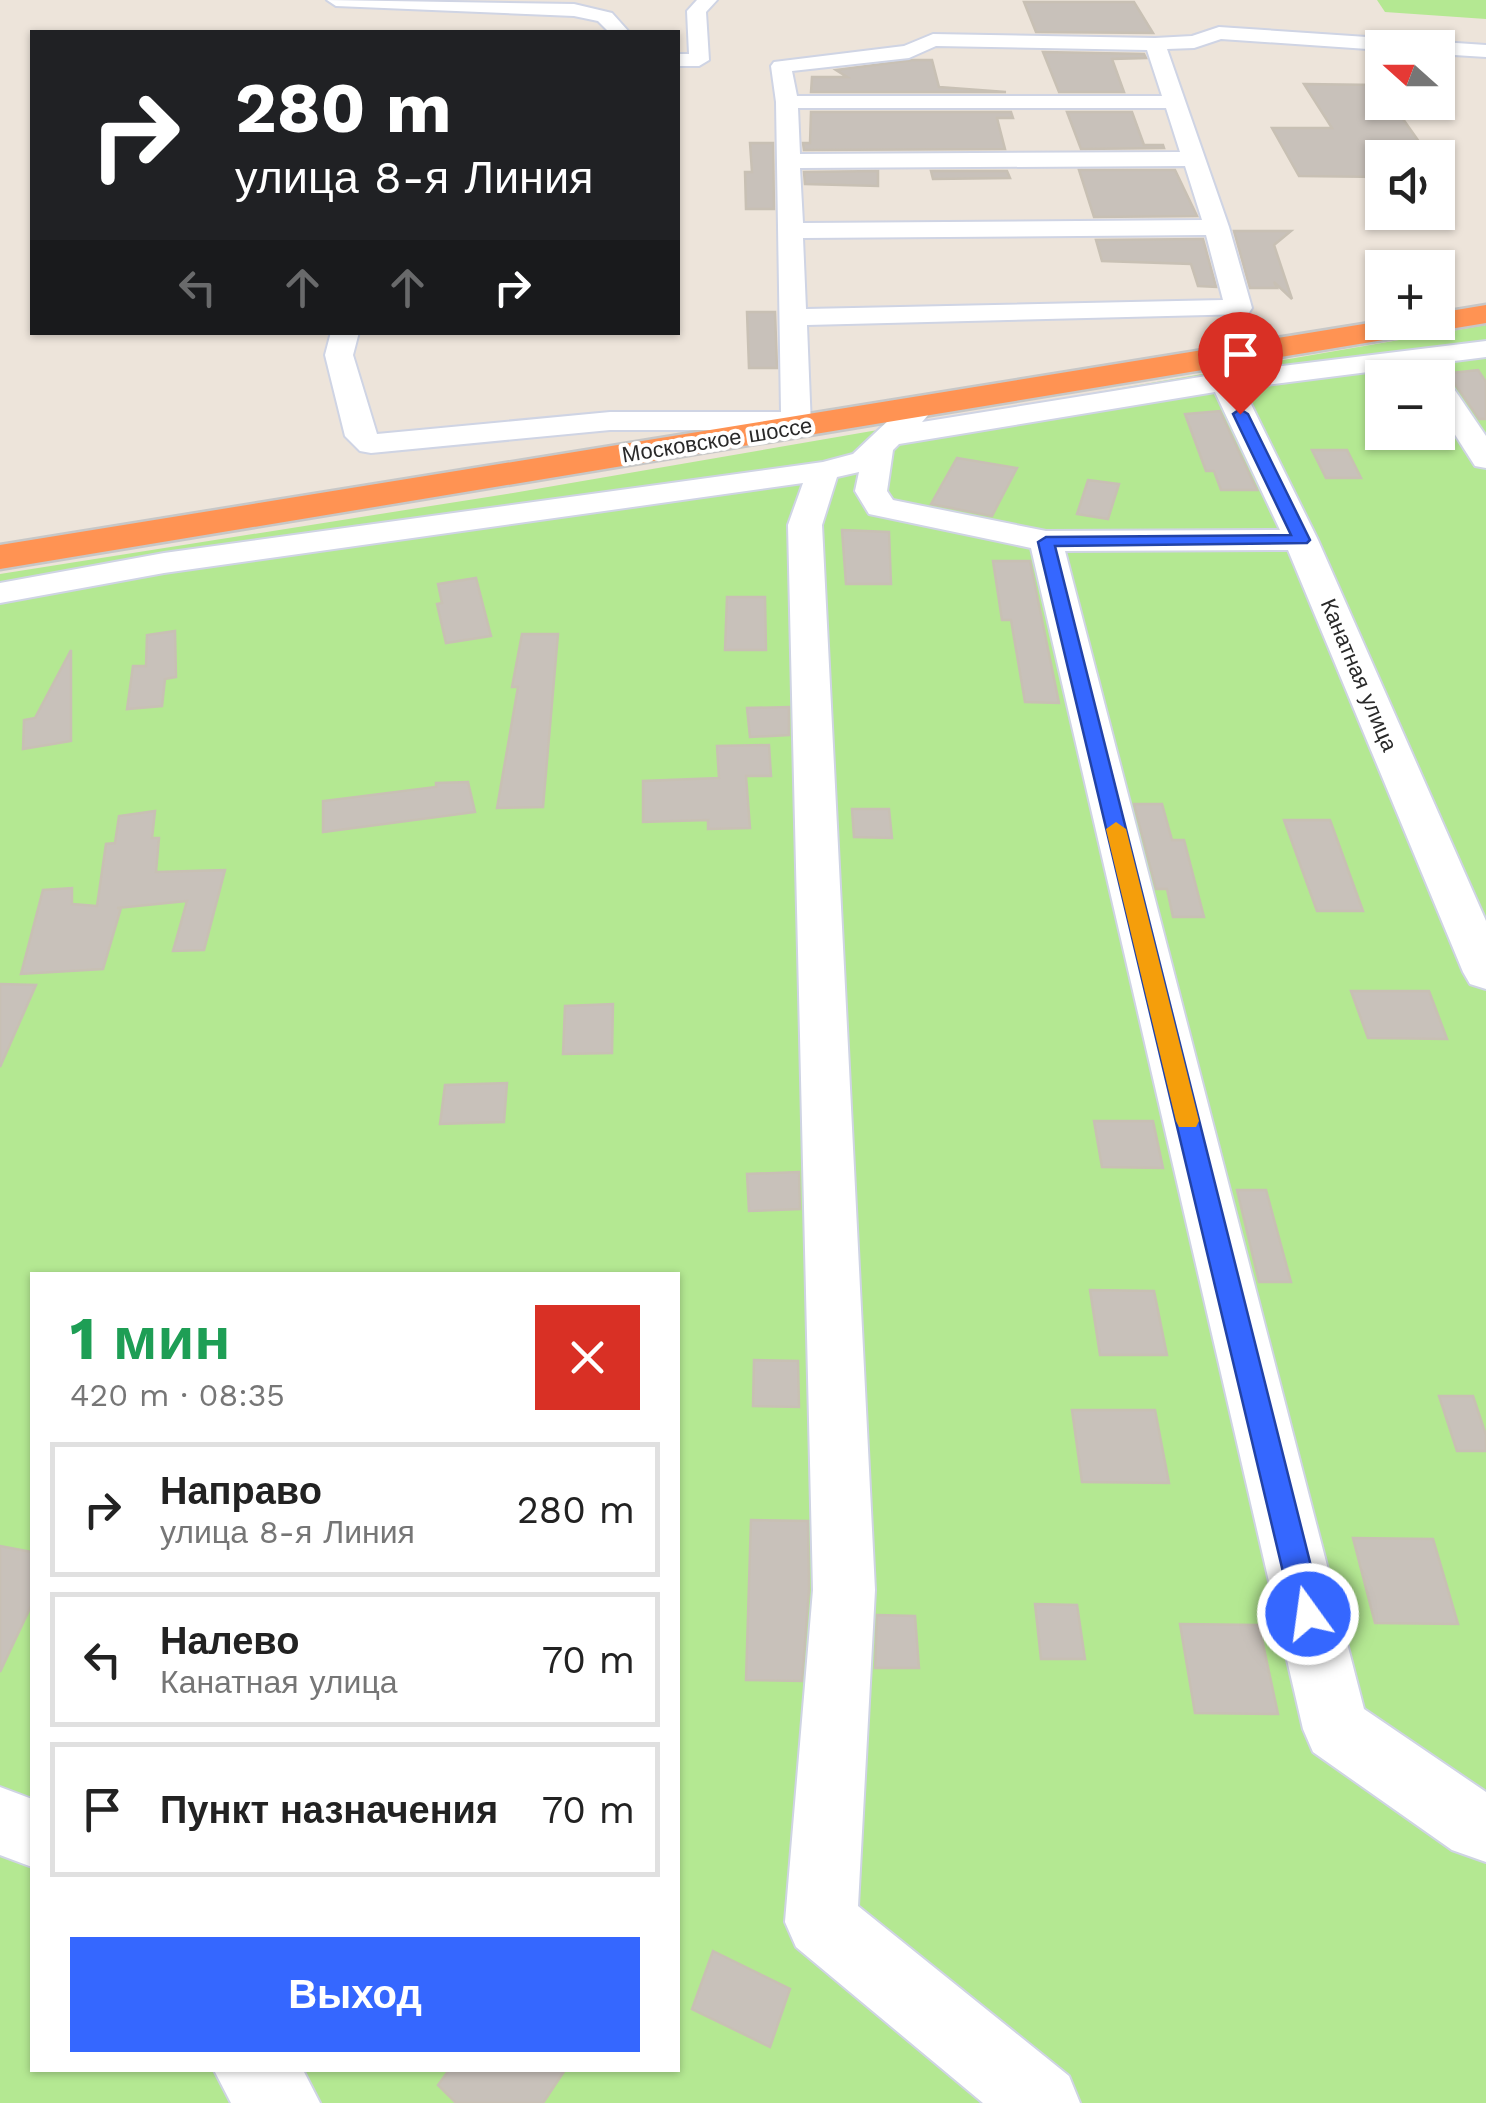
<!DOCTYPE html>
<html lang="ru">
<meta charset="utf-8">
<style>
body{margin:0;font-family:"Work Sans",sans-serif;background:#f6f6f6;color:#222;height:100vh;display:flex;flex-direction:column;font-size:38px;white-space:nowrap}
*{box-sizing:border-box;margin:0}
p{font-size:32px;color:#767676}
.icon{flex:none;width:55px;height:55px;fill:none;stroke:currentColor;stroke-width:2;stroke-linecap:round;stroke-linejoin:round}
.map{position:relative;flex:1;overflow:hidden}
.drawer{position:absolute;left:30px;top:1272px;width:650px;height:800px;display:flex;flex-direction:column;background:#fff;border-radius:0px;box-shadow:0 2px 8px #0004}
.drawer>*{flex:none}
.guide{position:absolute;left:30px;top:30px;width:650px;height:305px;border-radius:0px;box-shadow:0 2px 8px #0004;background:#202124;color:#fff;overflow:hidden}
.needle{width:65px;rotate:291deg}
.fabs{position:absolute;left:1365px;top:30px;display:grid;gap:20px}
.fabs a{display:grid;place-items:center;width:90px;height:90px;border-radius:0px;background:#fff;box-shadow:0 2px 8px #0004;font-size:50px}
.pin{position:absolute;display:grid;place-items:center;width:85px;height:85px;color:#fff;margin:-102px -42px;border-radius:50% 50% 50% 0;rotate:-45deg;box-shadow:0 0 10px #0007}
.pin .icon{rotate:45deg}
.me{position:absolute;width:110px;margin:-55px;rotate:346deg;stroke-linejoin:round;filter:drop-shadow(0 0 8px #0008)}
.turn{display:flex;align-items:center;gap:35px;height:210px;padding:0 40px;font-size:45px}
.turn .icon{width:130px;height:130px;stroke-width:2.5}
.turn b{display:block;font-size:70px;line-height:85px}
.lanes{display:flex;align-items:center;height:95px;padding:0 40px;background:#0003;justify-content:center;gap:50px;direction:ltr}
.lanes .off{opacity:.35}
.round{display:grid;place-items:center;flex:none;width:105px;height:105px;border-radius:0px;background:#f6f6f6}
.overview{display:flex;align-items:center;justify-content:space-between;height:170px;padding:0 40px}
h1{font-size:60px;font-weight:700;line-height:75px;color:#1e9e55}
.button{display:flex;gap:20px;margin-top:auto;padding:20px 40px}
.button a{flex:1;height:115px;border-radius:0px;background:#3567ff;color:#fff;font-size:40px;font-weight:700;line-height:115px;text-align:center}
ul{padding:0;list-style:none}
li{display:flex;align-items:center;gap:30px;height:135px;margin:0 20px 15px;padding:0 20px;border:5px solid #e0e0e0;border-radius:0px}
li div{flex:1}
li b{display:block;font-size:38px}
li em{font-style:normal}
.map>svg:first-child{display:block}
.green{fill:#b4e892;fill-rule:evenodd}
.building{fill:#c8c1ba;stroke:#c8c0b4;stroke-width:2.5}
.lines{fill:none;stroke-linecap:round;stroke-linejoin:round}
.minor-casing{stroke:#cfd4e4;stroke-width:4}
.highway-casing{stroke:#c7c7c7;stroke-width:5}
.minor{fill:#fff;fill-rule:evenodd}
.highway{fill:#ff9353;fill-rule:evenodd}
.route{fill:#3567ff;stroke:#2243a6;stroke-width:2.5}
.slow{fill:#f59e0b}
.labels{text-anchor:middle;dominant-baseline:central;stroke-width:8;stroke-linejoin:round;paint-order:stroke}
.far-street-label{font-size:22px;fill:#292929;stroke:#fff}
</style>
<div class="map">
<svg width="1486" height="2103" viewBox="0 0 1486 2103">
<rect width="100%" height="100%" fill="#ede4da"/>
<!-- green -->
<g class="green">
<polygon points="1377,0 1486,0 1486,19 1385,12"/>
<path d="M 1486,325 L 1486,2103 L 0,2103 L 0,574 L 513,493 ZM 1382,378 L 1438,378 L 1438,432 L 1382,432 ZM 32,1275 L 678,1275 L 678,2070 L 32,2070 Z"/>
</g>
<!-- building -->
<g class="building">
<polygon points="1024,2 1134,2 1153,33 1036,32"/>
<polygon points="1043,52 1144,54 1146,58 1112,59 1124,92 1059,92"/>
<polygon points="913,60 932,60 939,87 1006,92 811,92 812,77 847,77 836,70"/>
<polygon points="1304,84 1379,85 1382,102 1391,102 1422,146 1377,145 1382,153 1382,177 1299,176 1272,128 1332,128"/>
<polygon points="811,112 1011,112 1013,118 997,118 1005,149 804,150 803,143 810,143"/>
<polygon points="1067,112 1132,112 1144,145 1163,145 1164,148 1081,149"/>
<polygon points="750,143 773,143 774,209 746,209 745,172 752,172"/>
<polygon points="1079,170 1175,170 1197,216 1094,217"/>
<polygon points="878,171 878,186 805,184 804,172"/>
<polygon points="931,171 1007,171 1010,178 933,179"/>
<polygon points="1234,231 1291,231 1274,245 1292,299 1274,282 1277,288 1250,288"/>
<polygon points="1203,239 1216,287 1198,286 1191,264 1102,261 1096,240"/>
<polygon points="747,312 775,312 777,368 749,368"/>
<polygon points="1478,370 1486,382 1486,419 1479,419 1451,378 1442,374"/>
<polygon points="1220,411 1257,490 1221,490 1214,471 1206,471 1185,414"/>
<polygon points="1312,450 1347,450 1361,478 1326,478"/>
<polygon points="957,458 1017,468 992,516 931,504"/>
<polygon points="1088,480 1119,484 1108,519 1077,514"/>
<polygon points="842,530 889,532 891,584 846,584"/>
<polygon points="993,561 1030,561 1059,703 1025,702 1011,620 1002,620"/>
<polygon points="476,578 491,636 446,643 437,604 442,603 438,584"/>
<polygon points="727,597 765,597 766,650 725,650"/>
<polygon points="175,631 176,677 165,679 162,706 127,709 133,666 146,666 147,635"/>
<polygon points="522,634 558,634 543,807 497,808 518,687 512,687"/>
<polygon points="71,650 71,741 23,749 24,720 35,718"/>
<polygon points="789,707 789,735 750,737 747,708"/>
<polygon points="769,745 771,776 746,776 750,828 708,829 708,820 643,822 643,781 719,778 717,746"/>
<polygon points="468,782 475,812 323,832 323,801 436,787 436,783"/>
<polygon points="1134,804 1162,804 1172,840 1184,840 1204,917 1173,917 1167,889 1156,889"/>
<polygon points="852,809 889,809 892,838 854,837"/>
<polygon points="155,811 152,838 159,838 156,872 225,870 204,950 173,951 187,901 117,908 121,908 103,969 21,974 43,890 72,888 72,904 97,906 106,844 115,843 119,816"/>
<polygon points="1284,820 1330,820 1363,911 1317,911"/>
<polygon points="0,984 36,985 0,1067"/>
<polygon points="1351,991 1429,991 1447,1039 1368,1038"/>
<polygon points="613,1004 612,1053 563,1054 565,1006"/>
<polygon points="507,1083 504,1122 440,1124 445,1085"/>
<polygon points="1094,1121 1153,1121 1163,1168 1102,1167"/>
<polygon points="799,1172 800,1209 749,1211 747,1174"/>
<polygon points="1237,1190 1266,1190 1291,1282 1259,1282"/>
<polygon points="1090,1290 1154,1291 1167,1355 1100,1355"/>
<polygon points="754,1360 798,1361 799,1407 753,1406"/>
<polygon points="1439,1396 1473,1396 1486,1435 1486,1451 1457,1451"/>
<polygon points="1072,1410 1155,1410 1169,1483 1082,1482"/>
<polygon points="751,1520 808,1521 809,1590 802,1681 746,1680"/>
<polygon points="1353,1538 1433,1539 1458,1624 1375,1623"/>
<polygon points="0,1546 32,1552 32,1604 0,1672"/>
<polygon points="1035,1604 1077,1605 1085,1659 1041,1659"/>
<polygon points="877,1615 915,1616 919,1668 875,1668"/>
<polygon points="1180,1624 1259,1625 1278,1714 1195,1713"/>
<polygon points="713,1951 790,1989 770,2047 692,2009"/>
<polygon points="449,2070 565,2070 543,2103 456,2103 438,2085"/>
</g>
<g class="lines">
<defs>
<g id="minor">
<polygon points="327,0 574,4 612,13 629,32 609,32 598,21 574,16 336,6"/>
<polygon points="697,0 717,0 706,12 709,60 699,66 678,66 678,54 689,54 687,11"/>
<path d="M 1219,27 L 1486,45 L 1486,57 L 1438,54 L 1438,48 L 1382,50 L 1221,39 L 1194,48 L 1167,49 L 1229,227 L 1252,308 L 1248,314 L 807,325 L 811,427 L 807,433 L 796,436 L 783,430 L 610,430 L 371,453 L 360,451 L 345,436 L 325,355 L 331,332 L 359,332 L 353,355 L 377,434 L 610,412 L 781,412 L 776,102 L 771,66 L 774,62 L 904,46 L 933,34 L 1155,38 L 1192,36 ZM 936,46 L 1147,50 L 1162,96 L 797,96 L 792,71 L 909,58 ZM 798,108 L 1166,108 L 1180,152 L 800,154 ZM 1185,166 L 1202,220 L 803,223 L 800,168 ZM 1206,235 L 1223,300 L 806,309 L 803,238 Z"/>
<path d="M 1486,341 L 1486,357 L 1243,388 L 1318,540 L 1486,921 L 1486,989 L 1470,984 L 1463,972 L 1288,550 L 1065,551 L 1364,1709 L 1486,1792 L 1486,1862 L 1452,1850 L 1313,1752 L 1303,1729 L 1031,548 L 869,514 L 855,491 L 859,472 L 837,477 L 822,525 L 875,1590 L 858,1906 L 1069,2076 L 1080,2103 L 983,2103 L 796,1947 L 785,1922 L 813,1590 L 788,525 L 803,483 L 164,573 L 0,603 L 0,583 L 164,553 L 823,462 L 853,454 L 910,400 L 932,400 L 936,406 L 922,422 L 1225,373 ZM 1215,392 L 1280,530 L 1046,531 L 893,500 L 887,491 L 893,450 L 899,444 Z"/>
<polygon points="1438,377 1448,380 1486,436 1486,468 1475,466 1438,408"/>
<polygon points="0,1787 32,1799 32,1867 0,1855"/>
<polygon points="214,2070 303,2070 320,2103 231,2103"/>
</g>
<polygon id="highway" points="1486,305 1486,323 0,569 0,545 1382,321 1438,322 1438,313"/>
</defs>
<!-- minor casing -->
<use href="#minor" class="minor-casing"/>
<!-- highway casing -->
<use href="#highway" class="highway-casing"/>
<!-- minor -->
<use href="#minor" class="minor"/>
<!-- highway -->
<use href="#highway" class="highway"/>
</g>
<!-- route -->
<polygon class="route" points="1240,409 1248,414 1310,540 1307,543 1055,546 1323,1614 1319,1625 1308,1629 1298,1625 1293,1614 1038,542 1046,537 1291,535 1233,414"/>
<!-- slow -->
<polygon class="slow" points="1116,822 1126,829 1199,1121 1196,1127 1179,1127 1176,1121 1106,829"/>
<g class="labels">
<!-- far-street labels -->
<g class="far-street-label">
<text transform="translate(717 440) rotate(-9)">Московское шоссе</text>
<text transform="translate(1359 675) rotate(67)">Канатная улица</text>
</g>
</g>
</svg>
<div class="fabs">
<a><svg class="needle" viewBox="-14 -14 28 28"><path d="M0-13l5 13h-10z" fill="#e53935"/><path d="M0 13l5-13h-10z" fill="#767676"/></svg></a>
<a><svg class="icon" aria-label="sound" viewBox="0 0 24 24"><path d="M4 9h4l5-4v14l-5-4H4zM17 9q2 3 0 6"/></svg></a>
<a>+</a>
<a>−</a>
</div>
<div class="pin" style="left:1240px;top:414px;background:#d93025"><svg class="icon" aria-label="arrive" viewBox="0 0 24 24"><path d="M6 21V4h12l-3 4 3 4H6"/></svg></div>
<svg class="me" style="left:1308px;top:1614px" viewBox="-20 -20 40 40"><circle r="17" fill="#3567ff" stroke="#fff" stroke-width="3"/><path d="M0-11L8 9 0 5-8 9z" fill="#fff"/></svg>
<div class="guide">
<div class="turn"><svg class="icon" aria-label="right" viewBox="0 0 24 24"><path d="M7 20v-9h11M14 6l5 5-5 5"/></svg><div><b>280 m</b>улица 8-я Линия</div></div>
<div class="lanes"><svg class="icon off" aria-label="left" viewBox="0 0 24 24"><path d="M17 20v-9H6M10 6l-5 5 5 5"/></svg><svg class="icon off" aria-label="ahead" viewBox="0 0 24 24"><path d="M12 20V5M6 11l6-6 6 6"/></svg><svg class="icon off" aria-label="ahead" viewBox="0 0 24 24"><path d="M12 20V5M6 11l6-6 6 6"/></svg><svg class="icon" aria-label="right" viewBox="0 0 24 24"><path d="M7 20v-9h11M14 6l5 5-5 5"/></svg></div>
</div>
<section class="drawer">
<div class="overview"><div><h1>1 мин</h1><p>420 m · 08:35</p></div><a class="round" style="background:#d93025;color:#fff"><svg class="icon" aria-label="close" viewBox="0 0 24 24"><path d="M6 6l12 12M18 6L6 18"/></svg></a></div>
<ul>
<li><svg class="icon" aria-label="right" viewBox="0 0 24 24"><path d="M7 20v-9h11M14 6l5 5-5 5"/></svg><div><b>Направо</b><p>улица 8-я Линия</p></div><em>280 m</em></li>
<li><svg class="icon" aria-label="left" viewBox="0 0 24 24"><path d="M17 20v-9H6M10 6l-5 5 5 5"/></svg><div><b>Налево</b><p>Канатная улица</p></div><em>70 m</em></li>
<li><svg class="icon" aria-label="arrive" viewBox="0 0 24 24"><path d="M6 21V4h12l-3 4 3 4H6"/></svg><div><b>Пункт назначения</b></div><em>70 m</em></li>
</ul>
<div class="button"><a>Выход</a></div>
</section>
</div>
